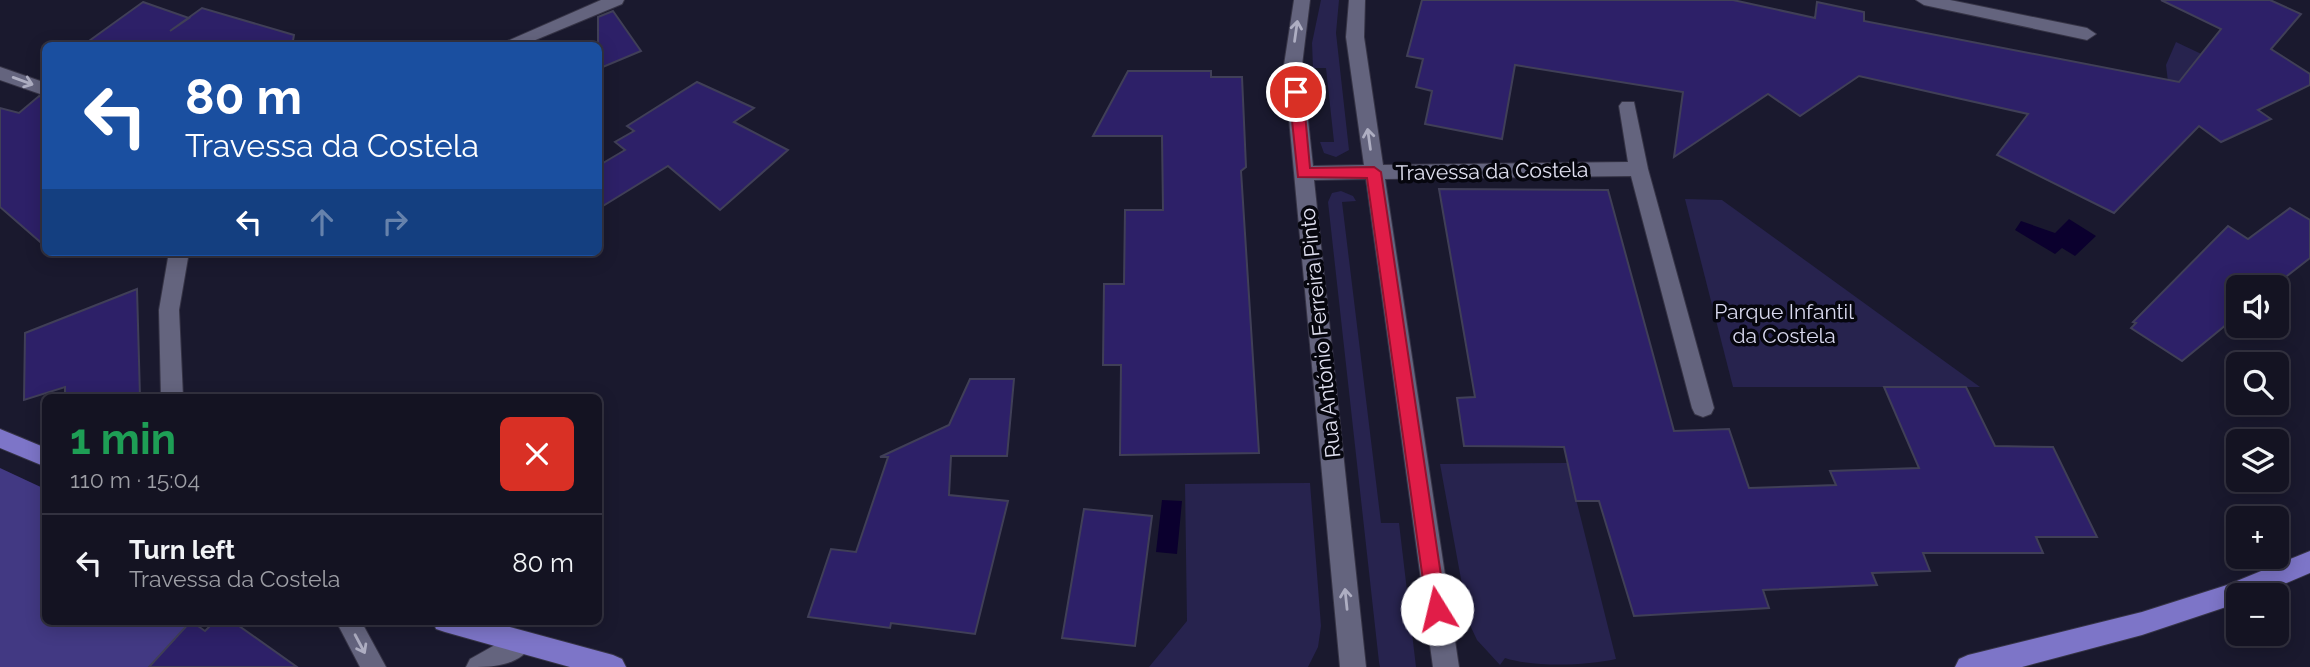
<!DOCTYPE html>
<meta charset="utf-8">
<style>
body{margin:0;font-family:Raleway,sans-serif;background:#21202f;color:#f1f3f6;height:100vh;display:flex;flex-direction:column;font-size:26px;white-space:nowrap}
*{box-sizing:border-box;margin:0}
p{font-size:23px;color:#9d9ea5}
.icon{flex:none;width:38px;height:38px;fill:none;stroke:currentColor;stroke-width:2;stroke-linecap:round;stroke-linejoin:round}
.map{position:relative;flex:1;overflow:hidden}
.drawer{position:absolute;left:42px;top:394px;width:560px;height:231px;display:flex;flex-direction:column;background:#141322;border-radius:10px;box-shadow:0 4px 18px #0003,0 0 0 2px #333240}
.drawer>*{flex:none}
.guide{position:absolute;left:42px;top:42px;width:560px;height:214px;border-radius:10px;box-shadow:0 4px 18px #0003,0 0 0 2px #333240;background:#1a4fa0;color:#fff;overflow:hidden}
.fabs{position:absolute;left:2226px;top:275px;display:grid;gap:14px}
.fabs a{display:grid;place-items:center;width:63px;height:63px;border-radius:10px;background:#141322;box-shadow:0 4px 18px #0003,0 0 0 2px #333240;font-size:35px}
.pin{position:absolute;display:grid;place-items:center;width:60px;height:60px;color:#fff;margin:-30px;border:4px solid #fff;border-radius:50%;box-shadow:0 2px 7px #0007}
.me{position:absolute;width:77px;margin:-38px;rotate:351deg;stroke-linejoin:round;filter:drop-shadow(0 0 5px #0008)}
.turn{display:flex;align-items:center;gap:24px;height:147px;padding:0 28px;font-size:32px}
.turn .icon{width:91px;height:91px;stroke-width:2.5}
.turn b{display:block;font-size:49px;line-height:60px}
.lanes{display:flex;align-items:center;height:66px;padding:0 28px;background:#0003;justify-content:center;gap:35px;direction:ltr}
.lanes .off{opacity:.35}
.round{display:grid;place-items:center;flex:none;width:74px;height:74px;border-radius:10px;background:#21202f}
.summary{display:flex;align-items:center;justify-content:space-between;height:119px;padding:0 28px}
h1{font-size:42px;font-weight:700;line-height:52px;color:#1e9e55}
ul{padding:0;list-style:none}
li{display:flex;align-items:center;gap:21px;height:98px;padding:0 28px;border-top:2px solid #333240}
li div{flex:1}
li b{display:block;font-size:26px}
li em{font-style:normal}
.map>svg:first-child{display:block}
.green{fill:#27234e}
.forest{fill:#423983}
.water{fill:#0b002e}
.building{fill:#2d2068;stroke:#403f57;stroke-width:2}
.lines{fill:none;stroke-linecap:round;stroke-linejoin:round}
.minor-casing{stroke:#363446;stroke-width:2}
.major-casing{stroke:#363446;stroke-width:2}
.minor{fill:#64647e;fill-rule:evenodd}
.major{fill:#7d75c8;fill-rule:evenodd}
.oneway{stroke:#aeaec2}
.route{fill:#e11d48;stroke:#92132f;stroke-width:2}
.labels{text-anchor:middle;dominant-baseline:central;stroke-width:7;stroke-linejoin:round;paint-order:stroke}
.street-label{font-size:21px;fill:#e0e0f0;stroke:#06060e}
.park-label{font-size:21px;fill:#d9d9ef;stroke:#06060e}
</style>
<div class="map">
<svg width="2310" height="667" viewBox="0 0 2310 667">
<rect width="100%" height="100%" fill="#1a192e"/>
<!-- green -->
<g class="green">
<polygon points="1321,0 1339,0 1336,33 1349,150 1336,157 1324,153 1320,142 1334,142 1326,68 1313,68 1312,43"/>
<polygon points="2176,42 2250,77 2225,88 2176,149 2166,65"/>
<polygon points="1341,191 1353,196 1356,201 1342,202 1381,523 1399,523 1416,667 1380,667 1379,662 1328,202 1332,193"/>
<polygon points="1685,199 1722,200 1980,387 1733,387"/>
<path d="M 1567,463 L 1616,659 C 1585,666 1532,667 1505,658 L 1500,665 L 1477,640 L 1469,623 L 1440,464 Z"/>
<polygon points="1310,483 1321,626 1318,647 1308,667 1149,667 1187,621 1185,484"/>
</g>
<!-- forest -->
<polygon class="forest" points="0,468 45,489 46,621 191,621 149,667 0,667"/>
<!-- water -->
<g class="water">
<polygon points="2069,219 2096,236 2075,256 2062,248 2055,254 2015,230 2021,221 2055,233"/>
<polygon points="1162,500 1182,501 1177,554 1156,552"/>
</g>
<!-- building -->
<g class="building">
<polygon points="1422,0 1733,0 1815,18 1817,2 1864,12 1864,21 2179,82 2221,29 2161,0 2270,0 2301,14 2271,49 2310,74 2310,85 2258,110 2271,119 2221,142 2199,126 2114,213 1997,155 2028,114 1859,76 1800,116 1768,94 1674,157 1683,92 1515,65 1502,139 1425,124 1432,91 1416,87 1423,59 1407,56"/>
<polygon points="143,2 189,18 170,31 202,8 294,35 292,46 82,46"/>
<polygon points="613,11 641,51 598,69 598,17"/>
<polygon points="1128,71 1211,71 1211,77 1242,77 1246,167 1241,171 1259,453 1120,455 1121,365 1103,365 1104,284 1124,284 1125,210 1163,210 1162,136 1093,136"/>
<polygon points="697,82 754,108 734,122 788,150 720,210 668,166 598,209 598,166 625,150 615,142 634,131 627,126"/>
<polygon points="39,96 46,98 46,247 0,207 0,108 19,113"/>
<polygon points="1439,189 1608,190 1674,431 1729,429 1749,488 1836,485 1830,471 1919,468 1884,387 1966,387 1995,446 2053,447 2097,537 2036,537 2043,553 1923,553 1930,571 1872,573 1877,585 1763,590 1769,608 1634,616 1599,501 1576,501 1564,447 1464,446 1457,398 1475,397"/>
<polygon points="2290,208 2310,220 2310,258 2273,287 2238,287 2238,315 2182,361 2131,328 2136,323 2133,322 2228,226 2248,239"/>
<polygon points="137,289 140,397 65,397 65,387 24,400 25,333"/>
<polygon points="970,379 1014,379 1007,456 951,456 949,495 1008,501 975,634 891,623 890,628 808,617 831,549 856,552 888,457 880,457 949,425"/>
<polygon points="1084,509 1152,516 1135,646 1062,638"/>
<polygon points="191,621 205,631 215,621 232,621 297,667 149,667"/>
</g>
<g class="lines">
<defs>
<g id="minor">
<polygon points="601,0 624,0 622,4 521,46 496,46"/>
<polygon points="1294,0 1310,0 1302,65 1313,166 1364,165 1346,37 1349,0 1365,0 1364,37 1383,165 1628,162 1619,106 1622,102 1634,102 1648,169 1714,408 1711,414 1703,417 1695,414 1692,408 1631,176 1385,179 1459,667 1433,667 1366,179 1314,180 1366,667 1340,667 1284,65"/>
<polygon points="1916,0 1950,0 2087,28 2096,34 2087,40 1924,5"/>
<polygon points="0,67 46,83 46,96 0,80"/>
<polygon points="169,252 189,252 179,310 183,397 161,397 159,310"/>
<polygon points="336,621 361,621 386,667 360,667"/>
<path d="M 520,631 L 529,635 L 532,643 C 521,667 490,667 466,667 L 470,659 Z"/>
</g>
<g id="major">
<polygon points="0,429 46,448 46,467 0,448"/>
<polygon points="2310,551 2310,573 2258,595 2238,595 2238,603 2142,635 2022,667 1955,667 1959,659 1968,655 2142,612 2227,585"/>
<polygon points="433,621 488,621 613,655 622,659 626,667 570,667 445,632 436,629"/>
</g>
</defs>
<!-- minor casing -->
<use href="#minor" class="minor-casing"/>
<!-- major casing -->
<use href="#major" class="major-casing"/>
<!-- minor -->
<use href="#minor" class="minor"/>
<!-- major -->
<use href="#major" class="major"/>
</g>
<!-- one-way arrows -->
<defs><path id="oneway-shaft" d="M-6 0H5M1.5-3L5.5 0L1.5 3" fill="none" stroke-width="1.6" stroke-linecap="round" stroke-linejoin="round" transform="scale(1.75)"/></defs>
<g class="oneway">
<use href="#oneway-shaft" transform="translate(1296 31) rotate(-82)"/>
<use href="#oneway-shaft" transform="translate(23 81) rotate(20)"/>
<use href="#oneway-shaft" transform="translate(1369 139) rotate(-98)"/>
<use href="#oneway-shaft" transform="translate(1346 599) rotate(-96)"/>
<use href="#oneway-shaft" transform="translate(360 644) rotate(62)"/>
</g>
<!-- route -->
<polygon class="route" points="1296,87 1303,92 1310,168 1374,167 1381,172 1446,609 1443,615 1437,618 1430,615 1427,609 1367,178 1298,177 1289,92"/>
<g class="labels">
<!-- street labels -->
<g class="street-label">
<text transform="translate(1492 171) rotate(-1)">Travessa da Costela</text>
<text transform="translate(1320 333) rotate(-96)">Rua António Ferreira Pinto</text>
</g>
<!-- park labels -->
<g class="park-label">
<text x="1784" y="311">Parque Infantil<tspan x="1784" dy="24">da Costela</tspan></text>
</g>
</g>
</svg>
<div class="fabs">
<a><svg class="icon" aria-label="sound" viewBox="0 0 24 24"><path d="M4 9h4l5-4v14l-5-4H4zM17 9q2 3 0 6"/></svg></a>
<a><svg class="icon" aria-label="search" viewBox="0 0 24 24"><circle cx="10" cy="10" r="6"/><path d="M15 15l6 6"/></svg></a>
<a><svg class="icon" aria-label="layers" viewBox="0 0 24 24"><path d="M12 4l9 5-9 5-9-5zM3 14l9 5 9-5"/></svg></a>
<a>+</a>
<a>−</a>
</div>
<div class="pin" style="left:1296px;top:92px;background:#d93025"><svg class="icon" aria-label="arrive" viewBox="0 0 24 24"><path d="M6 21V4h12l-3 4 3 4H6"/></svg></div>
<svg class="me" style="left:1437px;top:609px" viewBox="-20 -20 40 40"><circle r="19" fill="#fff"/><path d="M0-13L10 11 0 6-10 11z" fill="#e11d48"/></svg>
<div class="guide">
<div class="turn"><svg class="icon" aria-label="left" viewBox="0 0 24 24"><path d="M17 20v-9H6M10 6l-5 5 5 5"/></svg><div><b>80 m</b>Travessa da Costela</div></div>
<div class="lanes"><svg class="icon" aria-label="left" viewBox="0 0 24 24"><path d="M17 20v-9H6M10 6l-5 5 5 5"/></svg><svg class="icon off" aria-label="ahead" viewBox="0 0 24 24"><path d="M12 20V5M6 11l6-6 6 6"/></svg><svg class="icon off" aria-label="right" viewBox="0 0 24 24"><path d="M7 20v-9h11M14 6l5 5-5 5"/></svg></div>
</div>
<section class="drawer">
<div class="summary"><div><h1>1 min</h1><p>110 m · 15:04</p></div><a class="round" style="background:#d93025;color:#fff"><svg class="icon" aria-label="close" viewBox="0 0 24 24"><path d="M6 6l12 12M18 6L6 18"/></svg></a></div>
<ul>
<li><svg class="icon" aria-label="left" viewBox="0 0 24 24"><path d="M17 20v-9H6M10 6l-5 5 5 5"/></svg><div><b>Turn left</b><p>Travessa da Costela</p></div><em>80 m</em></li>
</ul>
</section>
</div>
